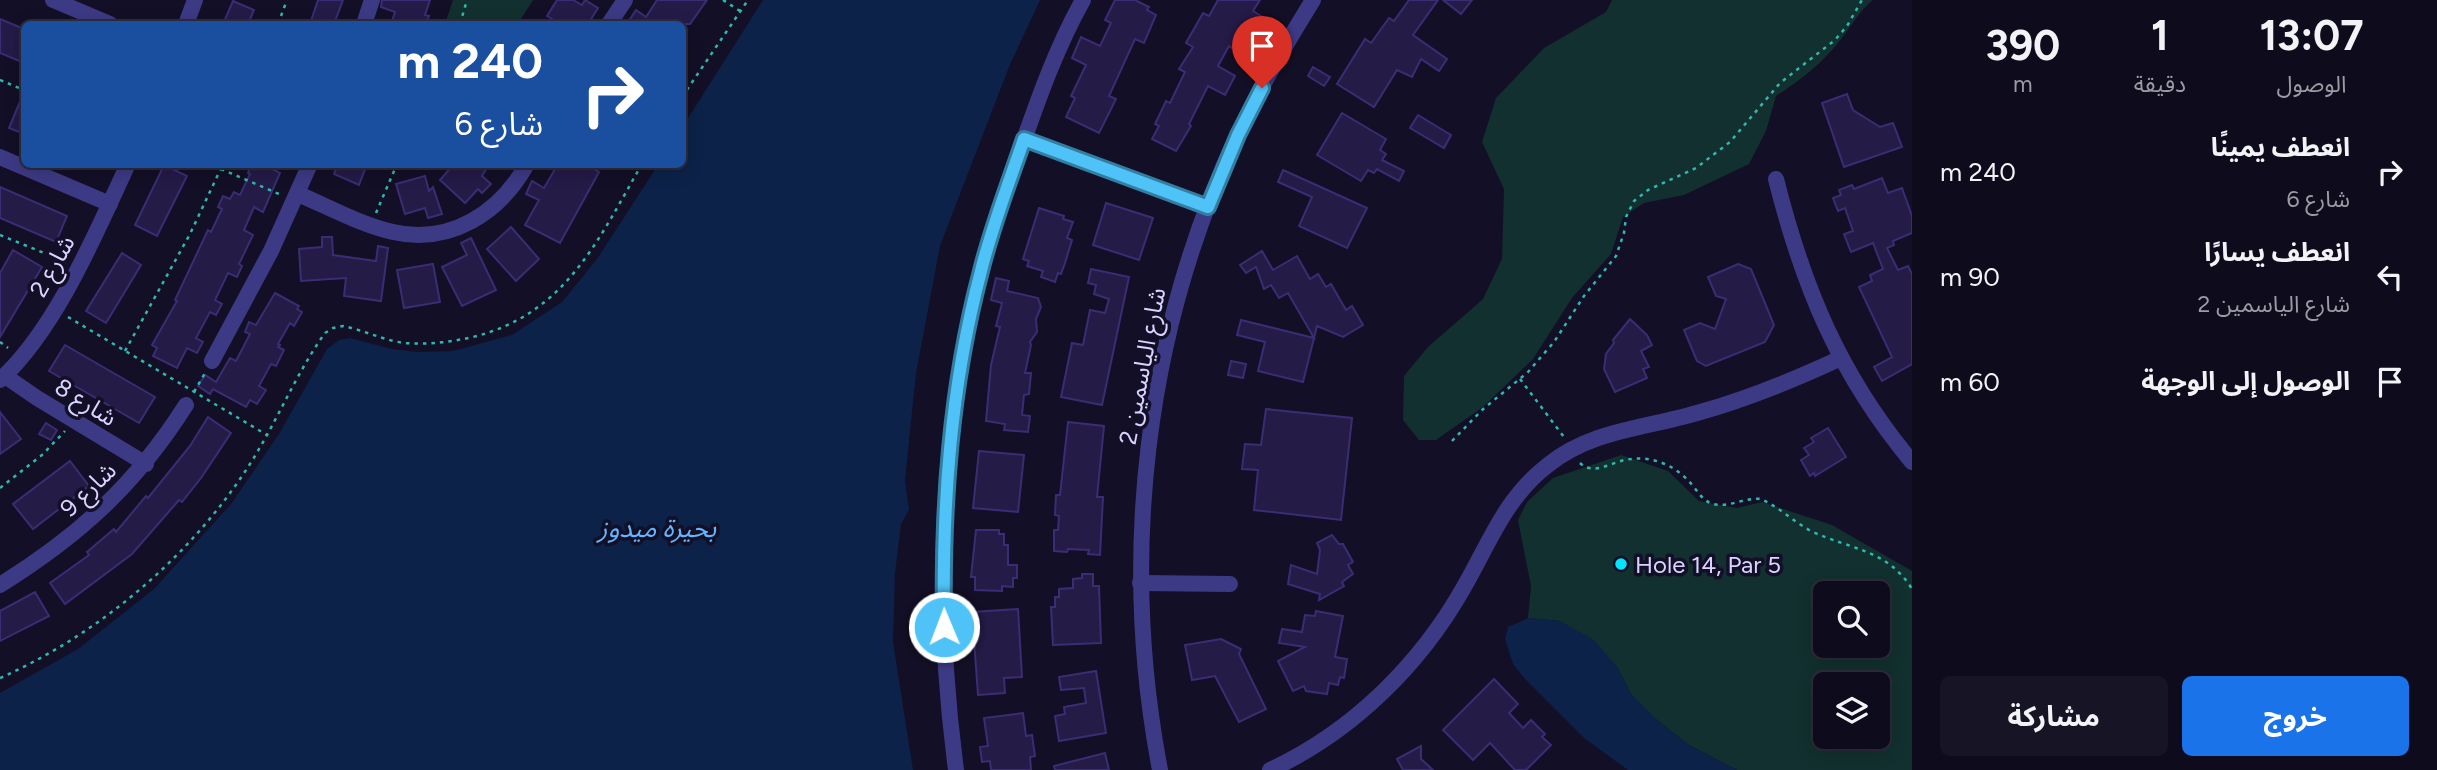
<!DOCTYPE html>
<html lang="ar">
<meta charset="utf-8">
<style>
body{margin:0;font-family:Figtree,"Noto Sans Arabic",sans-serif;background:#171425;color:#f1f3f6;direction:rtl;height:100vh;display:flex;flex-direction:column;font-size:26px;white-space:nowrap}
*{box-sizing:border-box;margin:0}
p{font-size:23px;color:#9b9ba3}
.icon{flex:none;width:38px;height:38px;fill:none;stroke:currentColor;stroke-width:2;stroke-linecap:round;stroke-linejoin:round}
.map{position:relative;flex:1;overflow:hidden;direction:ltr}
.details{display:flex;flex-direction:column;background:#0e0b1c;width:525px}
.details>*{flex:none}
.banner{position:absolute;left:21px;top:21px;width:665px;height:147px;border-radius:10px;box-shadow:0 4px 18px #0003,0 0 0 2px #2e2b3b;direction:rtl;background:#1a4fa0;color:#fff;overflow:hidden}
.buttons{position:absolute;left:1813px;top:581px;display:grid;gap:14px}
.buttons a{display:grid;place-items:center;width:77px;height:77px;border-radius:10px;background:#0e0b1c;box-shadow:0 4px 18px #0003,0 0 0 2px #2e2b3b;font-size:35px}
.pin{position:absolute;display:grid;place-items:center;width:60px;height:60px;color:#fff;margin:-72px -30px;border-radius:50% 50% 50% 0;rotate:-45deg;box-shadow:0 0 7px #0007}
.pin .icon{rotate:45deg}
.me{position:absolute;width:77px;margin:-38px;rotate:359deg;stroke-linejoin:round;filter:drop-shadow(0 0 5px #0008)}
.turn{display:flex;align-items:center;gap:24px;height:147px;padding:0 28px;font-size:32px}
.turn .icon{width:91px;height:91px;stroke-width:2.5}
.turn b{display:block;font-size:49px;line-height:60px}
.eta{display:flex;justify-content:space-evenly;align-items:center;height:119px;text-align:center}
.eta b{font-size:42px;font-weight:700;line-height:49px}
.action{display:flex;gap:14px;margin-top:auto;padding:14px 28px}
.action a{flex:1;height:80px;border-radius:10px;background:#1a73e8;color:#fff;font-size:28px;font-weight:700;line-height:80px;text-align:center}
.action a+a{background:#171425;color:#f1f3f6}
ul{padding:0;list-style:none}
li{display:flex;align-items:center;gap:21px;height:105px;padding:0 28px}
li div{flex:1}
li b{display:block;font-size:26px}
li em{font-style:normal}
main{display:flex;flex:1;min-height:0}
.map>svg:first-child{display:block}
.green{fill:#12302f;fill-rule:evenodd}
.water{fill:#0c2248}
.building{fill:#241b47;stroke:#3b2d73;stroke-width:2}
.lines{fill:none;stroke-linecap:round;stroke-linejoin:round}
.path{stroke:#2fb8b0;stroke-width:2.5;stroke-dasharray:3.5 5;stroke-linecap:butt}
.street{stroke:#3d3a85;stroke-width:16}
.route-casing{stroke:#337fa1;stroke-width:18}
.route{stroke:#4fc3f7;stroke-width:12}
.poi-dot{fill:#00e5ff;stroke:#130f26;stroke-width:2.5}
.labels{text-anchor:middle;dominant-baseline:central;stroke-width:7;stroke-linejoin:round;paint-order:stroke}
.street-label{font-size:24px;fill:#d9d4ff;stroke:#130f26}
.poi-label{font-size:24px;fill:#d9d4ff;stroke:#130f26;text-anchor:start}
.water-label{font-size:26px;font-style:italic;fill:#62b6ff;stroke:#130f26}
</style>
<main>
<section class="details">
<div class="eta">
<div><b>13:07</b><p>الوصول</p></div>
<div><b>1</b><p>دقيقة</p></div>
<div><b>390</b><p>m</p></div>
</div>
<ul>
<li><svg class="icon" aria-label="right" viewBox="0 0 24 24"><path d="M7 20v-9h11M14 6l5 5-5 5"/></svg><div><b>انعطف يمينًا</b><p>شارع 6</p></div><em>240 m</em></li>
<li><svg class="icon" aria-label="left" viewBox="0 0 24 24"><path d="M17 20v-9H6M10 6l-5 5 5 5"/></svg><div><b>انعطف يسارًا</b><p>شارع الياسمين 2</p></div><em>90 m</em></li>
<li><svg class="icon" aria-label="arrive" viewBox="0 0 24 24"><path d="M6 21V4h12l-3 4 3 4H6"/></svg><div><b>الوصول إلى الوجهة</b></div><em>60 m</em></li>
</ul>
<div class="action"><a>خروج</a><a>مشاركة</a></div>
</section>
<div class="map">
<svg width="1912" height="770" viewBox="0 0 1912 770">
<rect width="100%" height="100%" fill="#130f26"/>
<!-- green -->
<g class="green">
<polygon points="453,0 533,0 518,24 445,24"/>
<path d="M 1612,0 L 1873,0 C 1860,10 1852,25 1842,38 C 1823,63 1802,79 1776,96 L 1766,131 L 1749,164 L 1684,195 L 1644,203 L 1623,217 L 1611,254 L 1572,298 L 1533,359 L 1483,407 L 1436,440 L 1419,440 L 1403,420 L 1404,376 L 1428,347 L 1483,299 L 1502,259 L 1504,189 L 1482,142 L 1496,98 L 1544,48 L 1606,12 Z"/>
<path d="M 1621,455 L 1668,471 L 1699,501 L 1737,508 L 1762,502 L 1832,525 L 1912,571 L 1912,770 L 1737,770 L 1687,744 L 1656,719 L 1631,694 L 1617,667 L 1560,621 L 1528,618 L 1531,586 L 1518,520 L 1527,502 L 1553,478 ZM 1825,593 L 1878,593 L 1878,646 L 1825,646 ZM 1825,684 L 1878,684 L 1878,737 L 1825,737 Z"/>
</g>
<!-- water -->
<g class="water">
<polygon points="763,0 1040,0 1009,67 940,246 916,373 905,481 909,510 901,524 895,573 893,642 913,770 0,770 0,693 78,649 154,589 231,504 279,434 327,349 339,340 350,338 392,349 417,352 453,351 512,335 562,302 597,259 658,165 682,164 683,126"/>
<polygon points="1528,618 1560,621 1594,640 1617,667 1631,694 1656,719 1687,744 1737,770 1628,770 1584,738 1525,679 1513,664 1505,639 1508,627"/>
</g>
<!-- building -->
<g class="building">
<polygon points="318,0 343,0 334,24 319,24 311,21"/>
<polygon points="382,0 430,0 425,15 429,16 426,24 391,24 395,12 381,7"/>
<polygon points="557,0 573,0 582,5 585,0 598,8 588,24 561,24 547,16"/>
<polygon points="657,0 707,0 690,24 627,24 636,10 646,17"/>
<polygon points="1115,0 1135,0 1149,7 1147,10 1156,15 1144,43 1135,39 1109,96 1116,99 1099,133 1066,117 1075,98 1071,96 1086,65 1072,58 1081,37 1100,46 1111,23 1105,20"/>
<polygon points="1218,0 1260,0 1253,11 1266,19 1259,30 1247,22 1232,48 1229,46 1218,66 1235,76 1225,95 1208,86 1189,124 1191,126 1176,151 1152,139 1159,126 1155,124 1166,101 1170,103 1185,72 1179,69 1193,47 1186,43 1203,13 1209,16"/>
<polygon points="1409,0 1438,0 1413,35 1447,59 1439,71 1421,59 1412,77 1397,70 1374,107 1337,84 1365,39 1371,43 1389,18 1394,21"/>
<polygon points="1443,0 1472,0 1461,14"/>
<polygon points="233,1 254,10 248,24 223,24"/>
<polygon points="0,19 24,29 24,63 0,53"/>
<polygon points="1313,67 1330,77 1324,86 1308,76"/>
<polygon points="24,92 24,134 9,128"/>
<polygon points="1847,94 1853,110 1880,127 1893,123 1902,147 1844,167 1822,103"/>
<polygon points="1342,113 1386,139 1380,150 1386,154 1382,160 1404,171 1399,181 1377,169 1374,173 1368,170 1361,181 1317,155"/>
<polygon points="1418,115 1451,135 1444,148 1410,128"/>
<polygon points="251,164 276,164 274,170 280,173 263,212 254,207 244,230 253,235 239,264 242,266 237,277 228,273 215,300 222,304 216,315 210,312 196,338 203,342 197,353 187,348 177,368 153,356 157,348 152,345 177,301 175,300 208,230 211,232 222,209 218,207 223,196 230,199 234,192 240,195 250,174 248,173"/>
<polygon points="338,164 367,164 359,185 334,174"/>
<polygon points="454,164 489,164 482,176 491,184 482,193 478,189 465,203 440,180"/>
<polygon points="558,164 586,164 599,172 560,243 525,225 539,200 526,194 532,181 544,188"/>
<polygon points="164,165 187,176 157,236 135,225"/>
<polygon points="1283,170 1367,208 1347,248 1299,226 1312,197 1278,182"/>
<polygon points="425,176 429,191 433,187 442,214 428,218 425,208 405,214 396,184"/>
<polygon points="1882,178 1888,193 1902,188 1912,216 1912,233 1893,241 1894,245 1887,248 1898,270 1908,266 1912,274 1912,364 1882,381 1874,367 1892,357 1859,287 1872,281 1870,275 1883,269 1873,243 1851,252 1844,234 1853,231 1845,208 1838,211 1833,198 1841,195 1839,190 1852,185 1854,189"/>
<polygon points="0,187 67,216 56,242 0,218"/>
<polygon points="1106,203 1153,218 1139,260 1093,245"/>
<polygon points="1039,208 1064,216 1063,219 1073,222 1067,238 1072,240 1065,263 1061,274 1058,273 1055,282 1041,277 1043,271 1027,266 1029,261 1023,259"/>
<polygon points="511,227 539,259 516,281 487,249"/>
<polygon points="322,237 332,237 333,255 376,261 378,246 388,248 381,301 344,296 346,278 301,281 299,249 322,247"/>
<polygon points="471,238 496,290 462,306 442,267 467,255 461,243"/>
<polygon points="13,250 42,267 0,337 0,273"/>
<polygon points="1262,251 1273,270 1297,256 1310,279 1318,274 1326,287 1331,284 1346,310 1352,306 1363,325 1343,337 1317,326 1303,382 1258,371 1265,342 1237,335 1241,320 1314,338 1288,293 1279,298 1271,285 1264,289 1256,267 1246,273 1240,265"/>
<polygon points="122,253 141,265 106,323 86,311"/>
<polygon points="433,264 440,302 404,308 397,270"/>
<polygon points="1738,264 1751,269 1774,325 1765,342 1706,366 1697,361 1684,330 1700,323 1715,329 1726,299 1716,296 1708,277"/>
<polygon points="1091,269 1129,277 1102,405 1061,397 1072,343 1083,345 1090,310 1105,313 1109,299 1094,294 1096,285 1088,283"/>
<polygon points="996,278 1009,281 1007,291 1038,298 1041,307 1036,319 1037,332 1030,342 1031,345 1025,373 1031,373 1029,394 1024,395 1022,415 1030,416 1028,432 1004,430 1005,424 986,421 991,365 1000,327 996,326 1002,303 991,300"/>
<polygon points="275,293 299,306 297,309 302,312 294,326 290,323 278,344 280,345 278,347 284,350 276,366 271,364 259,386 266,390 257,404 250,400 246,407 213,389 210,394 198,386 205,375 216,382 230,358 236,361 250,334 245,332 249,322 256,325"/>
<polygon points="1630,319 1647,335 1652,345 1641,351 1649,367 1643,369 1647,378 1615,392 1604,369 1606,354 1614,343 1613,340"/>
<polygon points="65,345 155,397 139,423 49,371"/>
<polygon points="1231,361 1246,364 1243,378 1228,375"/>
<polygon points="1266,409 1352,418 1341,520 1254,510 1258,470 1242,469 1245,444 1261,445"/>
<polygon points="0,412 21,439 0,454"/>
<polygon points="208,417 231,433 201,478 182,502 179,500 132,554 65,604 50,583 89,555 87,552 114,529 116,532 146,496 148,498 190,446"/>
<polygon points="1068,422 1104,426 1097,497 1103,497 1100,555 1088,554 1089,550 1068,549 1067,552 1054,551 1054,530 1058,530 1059,516 1055,515 1056,495 1060,495"/>
<polygon points="46,423 57,430 51,440 39,434"/>
<polygon points="1828,428 1846,457 1815,476 1814,473 1810,476 1801,460 1809,455 1804,448 1814,442 1811,438"/>
<polygon points="979,451 1024,455 1018,512 973,508"/>
<polygon points="70,461 89,486 33,529 13,504"/>
<polygon points="976,530 999,530 999,534 1004,534 1004,545 1008,545 1008,565 1017,565 1017,578 1013,578 1013,587 1002,586 1002,591 975,590 975,577 971,577"/>
<polygon points="1332,535 1339,544 1343,544 1353,562 1348,565 1353,574 1342,582 1344,586 1319,600 1320,594 1288,584 1291,565 1317,574 1320,550 1317,543"/>
<polygon points="1082,574 1093,574 1093,586 1099,586 1101,643 1053,645 1051,607 1055,607 1055,597 1059,597 1059,589 1073,588 1073,579 1082,578"/>
<polygon points="35,592 49,616 0,641 0,611"/>
<polygon points="1018,609 1022,677 1004,678 1005,693 978,695 972,612"/>
<polygon points="1316,611 1343,616 1335,657 1347,659 1344,678 1340,677 1338,685 1329,683 1327,694 1306,691 1304,686 1293,691 1278,661 1305,647 1279,643 1282,629 1302,632 1305,615 1315,616"/>
<polygon points="1221,639 1241,649 1239,654 1266,709 1239,722 1215,676 1192,680 1185,645"/>
<polygon points="1096,671 1106,733 1059,741 1055,716 1065,714 1064,707 1086,703 1084,688 1061,690 1059,677"/>
<polygon points="1494,679 1518,704 1509,713 1523,728 1531,720 1545,734 1542,737 1551,745 1526,770 1515,770 1490,743 1473,760 1443,730"/>
<polygon points="1023,713 1026,736 1032,735 1035,756 1030,757 1031,770 991,770 990,761 982,762 980,747 988,746 984,718"/>
<polygon points="1421,746 1421,759 1433,770 1403,770 1397,759"/>
<polygon points="1105,753 1109,770 1055,770 1054,766"/>
</g>
<g class="lines">
<!-- path -->
<g class="path">
<polyline points="723,0 740,11"/>
<polyline points="278,24 287,0"/>
<polyline points="460,24 467,0"/>
<polyline points="0,80 24,90"/>
<polyline points="682,97 748,0"/>
<polyline points="221,169 279,194"/>
<polyline points="376,213 397,164"/>
<polyline points="0,235 66,262"/>
<polyline points="68,317 267,435"/>
<polyline points="0,342 8,348"/>
<polyline points="125,351 190,234 223,164"/>
<polyline points="1520,379 1564,437"/>
<polyline points="194,392 205,373"/>
<polyline points="1452,441 1482,410 1528,372 1554,342 1584,296 1616,256 1624,233 1626,217 1634,201 1648,190 1696,168 1730,142 1780,83 1835,40 1847,26 1862,0"/>
<path d="M 1580,463 C 1594,477 1614,460 1631,459 C 1655,456 1678,467 1693,486 C 1699,493 1703,501 1713,504 C 1729,508 1745,497 1761,499 C 1779,507 1794,522 1811,531 C 1851,550 1887,549 1912,589"/>
<polyline points="0,488 42,455 65,431"/>
<path d="M 0,678 C 99,634 189,558 248,467 C 276,424 295,375 325,333 L 333,328 L 343,326 C 363,330 383,340 404,343 C 428,345 450,342 473,337 C 566,314 598,240 642,164"/>
</g>
<!-- street -->
<g class="street">
<polyline points="53,0 110,24"/>
<polyline points="186,24 195,0"/>
<polyline points="364,24 372,0"/>
<polyline points="609,24 625,0"/>
<polyline points="1024,139 1208,207"/>
<polyline points="0,157 110,204"/>
<path d="M 1776,179 C 1803,287 1840,376 1912,462"/>
<path d="M 298,194 C 329,207 361,225 393,232 C 450,245 500,213 527,164"/>
<polyline points="212,361 271,251 310,164"/>
<polyline points="5,376 37,398 146,464"/>
<path d="M 0,380 C 56,329 96,233 128,164"/>
<polyline points="1140,583 1230,584"/>
<path d="M 0,585 C 80,535 135,485 186,405"/>
<path d="M 956,770 C 934,605 939,434 981,272 C 991,231 1006,191 1020,151 C 1038,100 1056,48 1083,0"/>
<path d="M 1160,770 C 1119,555 1145,332 1238,134 C 1260,87 1286,44 1313,0"/>
<path d="M 1270,770 C 1352,732 1420,665 1464,587 C 1490,542 1505,498 1548,465 C 1591,430 1646,428 1697,413 C 1747,399 1794,380 1841,358"/>
</g>
</g>
<g class="lines">
<defs>
<path id="route" d="M 944,627 C 942,507 950,388 981,271 C 992,226 1009,183 1024,139 L 1208,207 L 1238,135 L 1262,88"/>
</defs>
<!-- route casing -->
<use href="#route" class="route-casing"/>
<!-- route -->
<use href="#route" class="route"/>
</g>
<!-- markers -->
<circle class="poi-dot" cx="1621" cy="564" r="7"/>
<g class="labels">
<!-- street labels -->
<g class="street-label">
<text transform="translate(52 266) rotate(-61)">شارع 2</text>
<text transform="translate(1142 366) rotate(-79)">شارع الياسمين 2</text>
<text transform="translate(86 402) rotate(32)">شارع 8</text>
<text transform="translate(88 489) rotate(-44)">شارع 9</text>
</g>
<!-- poi labels -->
<g class="poi-label">
<text x="1635" y="564">Hole 14, Par 5</text>
</g>
<!-- water labels -->
<g class="water-label">
<text x="657" y="528">بحيرة ميدوز</text>
</g>
</g>
</svg>
<div class="buttons">
<a><svg class="icon" aria-label="search" viewBox="0 0 24 24"><circle cx="10" cy="10" r="6"/><path d="M15 15l6 6"/></svg></a>
<a><svg class="icon" aria-label="layers" viewBox="0 0 24 24"><path d="M12 4l9 5-9 5-9-5zM3 14l9 5 9-5"/></svg></a>
</div>
<div class="pin" style="left:1262px;top:88px;background:#d93025"><svg class="icon" aria-label="arrive" viewBox="0 0 24 24"><path d="M6 21V4h12l-3 4 3 4H6"/></svg></div>
<svg class="me" style="left:944px;top:627px" viewBox="-20 -20 40 40"><circle r="17" fill="#4fc3f7" stroke="#fff" stroke-width="3"/><path d="M0-11L8 9 0 5-8 9z" fill="#fff"/></svg>
<div class="banner">
<div class="turn"><svg class="icon" aria-label="right" viewBox="0 0 24 24"><path d="M7 20v-9h11M14 6l5 5-5 5"/></svg><div><b>240 m</b>شارع 6</div></div>
</div>
</div>
</main>
